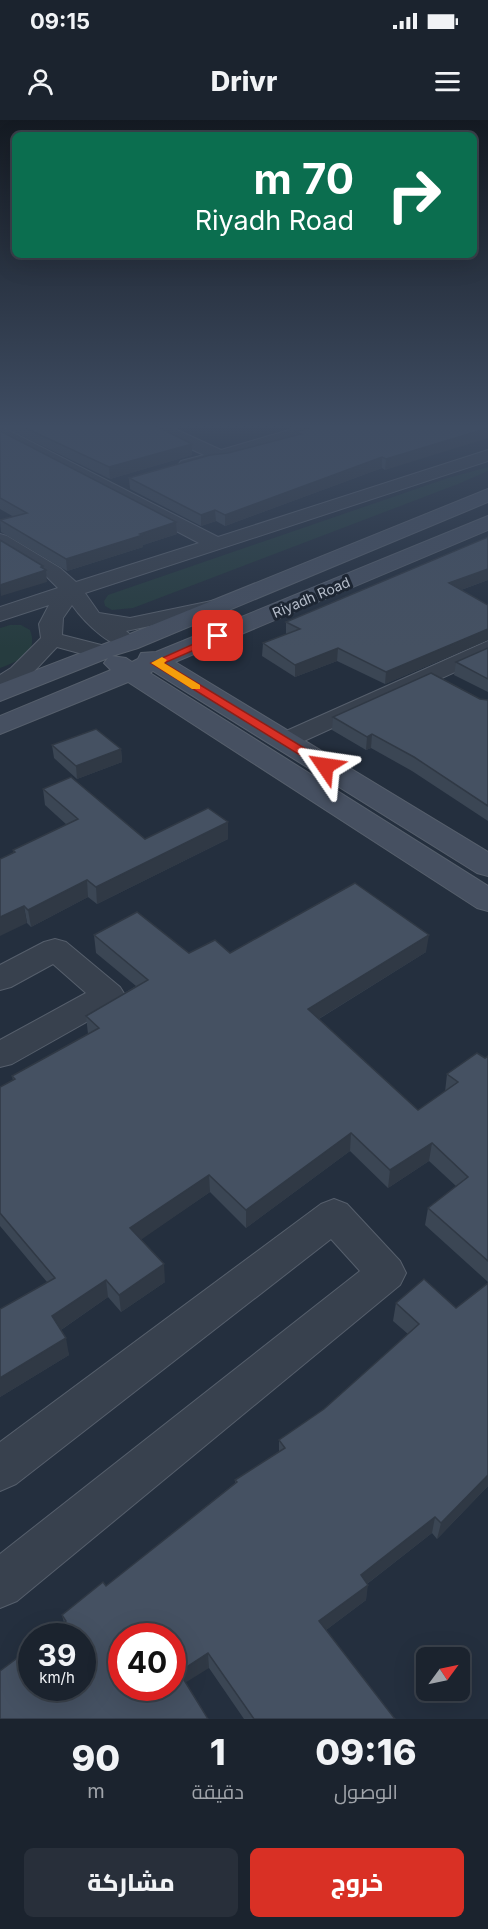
<!DOCTYPE html>
<html lang="ar">
<meta charset="utf-8">
<style>
body{margin:0;font-family:Inter,Cairo,sans-serif;background:#282f3a;color:#f1f3f6;direction:rtl;height:100vh;display:flex;flex-direction:column;font-size:22px;white-space:nowrap}
*{box-sizing:border-box;margin:0}
p{font-size:20px;color:#a0a4aa}
.icon{flex:none;width:33px;height:33px;fill:none;stroke:currentColor;stroke-width:2;stroke-linecap:round;stroke-linejoin:round}
.map{position:relative;height:1599px;overflow:hidden;direction:ltr}
.panel{display:flex;flex-direction:column;background:#1b232e;flex:1}
.panel>*{flex:none}
.hud{position:absolute;left:12px;top:12px;width:465px;height:126px;border-radius:9px;box-shadow:0 6px 24px #0002,0 0 0 2px #39404a;direction:rtl;background:#0b6e4f;color:#fff;overflow:hidden}
.needle{width:39px;rotate:57deg}
.fabs{position:absolute;left:416px;top:1527px;display:grid;gap:12px}
.fabs a{display:grid;place-items:center;width:54px;height:54px;border-radius:9px;background:#1b232e;box-shadow:0 6px 24px #0002,0 0 0 2px #39404a;font-size:30px}
.speed{position:absolute;left:18px;top:1503px;display:flex;gap:12px;font-size:30px;font-weight:700;text-align:center}
.speed>*{display:grid;place-content:center;width:78px;height:78px;border-radius:50%;background:#1b232e;box-shadow:0 6px 24px #0002,0 0 0 2px #39404a;line-height:1}
.speed small{font-size:15px;font-weight:400}
.speed .limit{border:9px solid #d22;background:#fff;color:#111}
.pin{position:absolute;display:grid;place-items:center;width:51px;height:51px;color:#fff;margin:-26px;border-radius:12px;box-shadow:0 3px 9px #0006}
.me{position:absolute;width:66px;margin:-33px;rotate:302deg;stroke-linejoin:round;filter:drop-shadow(0 0 4px #0008)}
.turn{display:flex;align-items:center;gap:21px;height:126px;padding:0 24px;font-size:27px}
.turn .icon{width:78px;height:78px;stroke-width:2.5}
.turn b{display:block;font-size:42px;line-height:51px}
.eta{display:flex;justify-content:space-evenly;align-items:center;height:102px;text-align:center}
.eta b{font-size:36px;font-weight:800;line-height:42px}
.action{display:flex;gap:12px;margin-top:auto;padding:12px 24px}
.action a{flex:1;height:69px;border-radius:9px;background:#d93025;color:#fff;font-size:24px;font-weight:800;line-height:69px;text-align:center}
.action a+a{background:#282f3a;color:#f1f3f6}
.status{display:flex;justify-content:space-between;align-items:center;height:42px;padding:0 30px;background:#1b232e;direction:ltr}
.status svg{height:16px;fill:currentColor}
header{display:flex;justify-content:space-between;align-items:center;height:78px;padding:0 24px;background:#1b232e;font-size:27px;font-weight:800}
.map>svg:first-child{display:block}
.green{fill:#263c3f}
.lines{fill:none;stroke-linecap:round;stroke-linejoin:round}
.street-casing{stroke:#565f6c;stroke-width:2}
.secondary-casing{stroke:#565f6c;stroke-width:2}
.street{fill:#38414e;fill-rule:evenodd}
.secondary{fill:#465061;fill-rule:evenodd}
.wall{fill:#3b4654}
.shaded-wall{fill:#303945}
.building{fill:#455162;stroke:#303945;stroke-width:1.5;fill-rule:evenodd}
.route{fill:#d93025;stroke:#8d1f18;stroke-width:1.5}
.slow{fill:#f59e0b}
.labels{text-anchor:middle;dominant-baseline:central;stroke-width:6;stroke-linejoin:round;paint-order:stroke}
.far-street-label{font-size:14px;fill:#b4bcc9;stroke:#1d2633}
</style>
<div class="status"><b>09:15</b><svg viewBox="0 0 49 12"><path d="M0 12V9h3v3zM5 12V6h3v6zM10 12V3h3v9zM15 12V0h3v12zM26 1h20v11H26zM47 4h2v5h-2z"/></svg></div>
<header><svg class="icon" aria-label="menu" viewBox="0 0 24 24"><path d="M4 6h16M4 12h16M4 18h16"/></svg>Drivr<svg class="icon" aria-label="person" viewBox="0 0 24 24"><circle cx="12" cy="8" r="4"/><path d="M4 21q1-7 8-7t8 7"/></svg></header>
<div class="map">
<svg width="488" height="1599" viewBox="0 0 488 1599">
<rect width="100%" height="100%" fill="#242f3e"/>
<!-- green -->
<g class="green">
<polygon points="488,347 488,351 458,364 133,488 112,490 105,486 104,481 108,475 448,358"/>
<path d="M 10,505 L 21,505 L 30,510 C 39,533 19,541 0,548 L 0,508 Z"/>
</g>
<g class="lines">
<defs>
<g id="street">
<polygon points="143,304 164,304 221,330 310,304 336,304 334,308 187,350 181,349 178,345 181,341 204,335 145,308"/>
<path d="M 0,306 L 218,417 L 488,330 L 488,341 L 85,473 L 99,493 L 130,498 L 221,479 L 229,480 L 232,485 L 229,490 L 221,491 L 126,511 L 140,523 L 137,528 C 114,533 84,502 72,485 L 63,498 L 62,515 L 109,527 L 112,532 L 109,537 L 101,539 L 57,527 C 40,544 24,567 0,573 L 0,555 L 11,548 L 41,518 L 39,504 L 49,485 L 0,501 L 0,487 L 58,468 L 46,456 L 0,428 L 0,414 L 7,416 L 60,448 L 76,462 L 199,423 L 0,318 Z"/>
<polygon points="488,521 488,537 293,626 284,629 275,626 271,621 275,616"/>
<polygon points="55,819 66,822 120,867 125,875 120,883 12,944 0,947 0,920 86,873 53,844 11,867 0,870 0,845 44,822"/>
<polygon points="334,1079 347,1084 400,1141 406,1153 400,1165 17,1481 0,1488 0,1434 360,1151 331,1119 16,1364 0,1371 0,1322 321,1084"/>
</g>
<polygon id="secondary" points="488,369 488,382 138,528 112,536 126,538 132,542 138,539 141,533 156,532 488,396 488,410 175,542 488,732 488,756 477,753 153,551 150,553 488,766 488,791 477,788 128,562 0,614 0,596 111,550 104,543 108,538 0,581 0,564 120,518"/>
</defs>
<!-- street casing -->
<use href="#street" class="street-casing"/>
<!-- secondary casing -->
<use href="#secondary" class="secondary-casing"/>
<!-- street -->
<use href="#street" class="street"/>
<!-- secondary -->
<use href="#secondary" class="secondary"/>
</g>
<!-- wall -->
<g class="wall">
<polygon points="0,304 152,304 192,324 192,335 110,359 0,305"/>
<polygon points="488,304 385,350 382,348 225,406 216,401 201,406 130,369 129,358 295,316 295,312"/>
<polygon points="0,311 176,402 177,414 143,425 143,427 67,451 1,412 0,400 14,397 0,389"/>
<polygon points="488,417 488,460 461,470 488,485 488,520 385,564 337,541 295,557 262,536 263,523 286,515 286,502"/>
<polygon points="488,528 488,572 454,555 456,542"/>
<polygon points="480,579 488,580 488,701 412,651 371,628 366,630 332,610 333,597"/>
<polygon points="52,625 121,629 122,642 77,659 54,638"/>
<polygon points="43,669 145,719 228,702 228,719 97,784 88,777 31,807 27,803 13,730 67,705 45,685"/>
<polygon points="94,815 189,833 426,832 319,899 418,990 445,972 447,954 485,938 488,936 488,1162 425,1105 428,1088 456,1066 429,1041 388,1068 350,1031 246,1108 210,1072 141,1119 165,1162 121,1192 108,1177 61,1210 69,1235 0,1277 0,1189 47,1162 0,1106 0,967 13,960 12,956 88,914 86,896 136,866 96,833"/>
<polygon points="396,1183 456,1188 488,1366 437,1419 432,1413 367,1464 366,1480 326,1510 395,1599 244,1599 209,1548 64,1503 62,1495 106,1466 235,1363 235,1360 279,1332 279,1320 324,1289 408,1214 393,1201"/>
</g>
<!-- shaded-wall -->
<g class="shaded-wall">
<polygon points="488,308 488,318 385,350 386,339"/>
<polygon points="192,324 192,335 110,359 109,347"/>
<polygon points="382,337 382,348 225,406 225,395"/>
<polygon points="215,390 216,401 201,406 201,395"/>
<polygon points="176,402 177,414 143,425 143,427 67,451 66,439"/>
<polygon points="43,446 44,451 46,450 47,462 1,476 0,465"/>
<polygon points="488,449 488,460 447,475 449,463"/>
<polygon points="488,509 488,520 385,564 386,552"/>
<polygon points="338,528 337,541 295,557 295,545"/>
<polygon points="372,614 371,628 366,630 367,617"/>
<polygon points="121,629 122,642 77,659 76,646"/>
<polygon points="228,702 228,719 97,784 96,767"/>
<polygon points="87,760 88,777 31,807 28,790"/>
<polygon points="24,786 27,803 0,816 0,797"/>
<polygon points="429,815 426,832 307,906 308,889"/>
<polygon points="351,1013 350,1031 246,1108 246,1090"/>
<polygon points="432,1023 429,1041 388,1068 390,1050"/>
<polygon points="209,1055 210,1072 132,1126 130,1108"/>
<polygon points="164,1144 165,1162 121,1192 119,1175"/>
<polygon points="106,1160 108,1177 55,1214 52,1196"/>
<polygon points="66,1218 69,1235 0,1277 0,1258"/>
<polygon points="488,1355 488,1366 437,1419 441,1403"/>
<polygon points="435,1397 432,1413 359,1470 361,1455"/>
<polygon points="368,1465 366,1480 318,1516 319,1501"/>
<polygon points="208,1533 209,1548 180,1566 179,1552"/>
</g>
<!-- building -->
<g class="building">
<polygon points="17,304 152,304 192,324 109,347"/>
<polygon points="326,304 488,304 488,308 386,339 382,337 225,395 215,390 201,395 129,358 210,335 228,333 301,314 295,312"/>
<polygon points="0,311 176,402 140,414 143,415 66,439 0,400 27,393 0,378"/>
<polygon points="488,417 488,449 449,463 488,485 488,509 386,552 338,528 295,545 263,523 300,509 286,502"/>
<polygon points="0,420 43,446 41,447 46,450 0,465"/>
<polygon points="488,528 488,559 456,542"/>
<polygon points="431,553 480,579 488,580 488,686 414,637 372,614 367,617 333,597"/>
<polygon points="96,609 121,629 76,646 52,625"/>
<polygon points="71,657 145,719 208,688 228,702 96,767 87,760 28,790 24,786 0,797 0,739 15,732 13,730 78,699 43,669"/>
<polygon points="355,763 429,815 308,889 418,990 458,962 447,954 477,933 485,938 488,936 488,1141 428,1088 468,1057 432,1023 390,1050 351,1013 246,1090 209,1055 130,1108 164,1144 119,1175 106,1160 52,1196 66,1218 0,1258 0,1189 55,1158 0,1093 0,967 15,959 12,956 99,908 86,896 148,860 94,815 137,792 189,833 215,820 230,833"/>
<path d="M 424,1159 L 456,1188 L 488,1163 L 488,1355 L 441,1403 L 435,1397 L 361,1455 L 368,1465 L 319,1501 L 395,1599 L 254,1599 L 208,1533 L 179,1552 L 208,1599 L 0,1599 L 0,1551 L 32,1527 L 32,1568 L 82,1568 L 82,1516 L 45,1516 L 66,1501 L 62,1495 L 103,1462 L 106,1466 L 237,1362 L 235,1360 L 285,1328 L 279,1320 L 324,1289 L 419,1204 L 396,1183 ZM 122,1516 L 172,1516 L 172,1568 L 122,1568 Z"/>
</g>
<!-- sky -->
<linearGradient id="sky" x2="0" y2="1"><stop stop-color="#141a22"/><stop offset="0.58" stop-color="#3f4d63"/><stop offset="1" stop-color="#3f4d63" stop-opacity="0"/></linearGradient>
<rect width="488" height="528" fill="url(#sky)"/>
<!-- route -->
<polygon class="route" points="218,513 223,516 222,518 164,543 329,643 329,648 321,648 151,543"/>
<!-- slow -->
<polygon class="slow" points="162,537 167,540 164,543 200,565 200,569 192,569 151,543"/>
<g class="labels">
<!-- far-street labels -->
<g class="far-street-label">
<text transform="translate(311 477) rotate(-23)">Riyadh Road</text>
</g>
</g>
</svg>
<div class="fabs">
<a><svg class="needle" viewBox="-14 -14 28 28"><path d="M0-13l5 13h-10z" fill="#e53935"/><path d="M0 13l5-13h-10z" fill="#a0a4aa"/></svg></a>
</div>
<div class="speed"><div>39<small>km/h</small></div><div class="limit">40</div></div>
<div class="pin" style="left:218px;top:516px;background:#d93025"><svg class="icon" aria-label="arrive" viewBox="0 0 24 24"><path d="M6 21V4h12l-3 4 3 4H6"/></svg></div>
<svg class="me" style="left:325px;top:646px" viewBox="-20 -20 40 40"><path d="M0-17L14 15 0 8-14 15z" fill="#d93025" stroke="#fff" stroke-width="4"/></svg>
<div class="hud">
<div class="turn"><svg class="icon" aria-label="right" viewBox="0 0 24 24"><path d="M7 20v-9h11M14 6l5 5-5 5"/></svg><div><b>70 m</b>Riyadh Road</div></div>
</div>
</div>
<section class="panel">
<div class="eta">
<div><b>09:16</b><p>الوصول</p></div>
<div><b>1</b><p>دقيقة</p></div>
<div><b>90</b><p>m</p></div>
</div>
<div class="action"><a>خروج</a><a>مشاركة</a></div>
</section>
